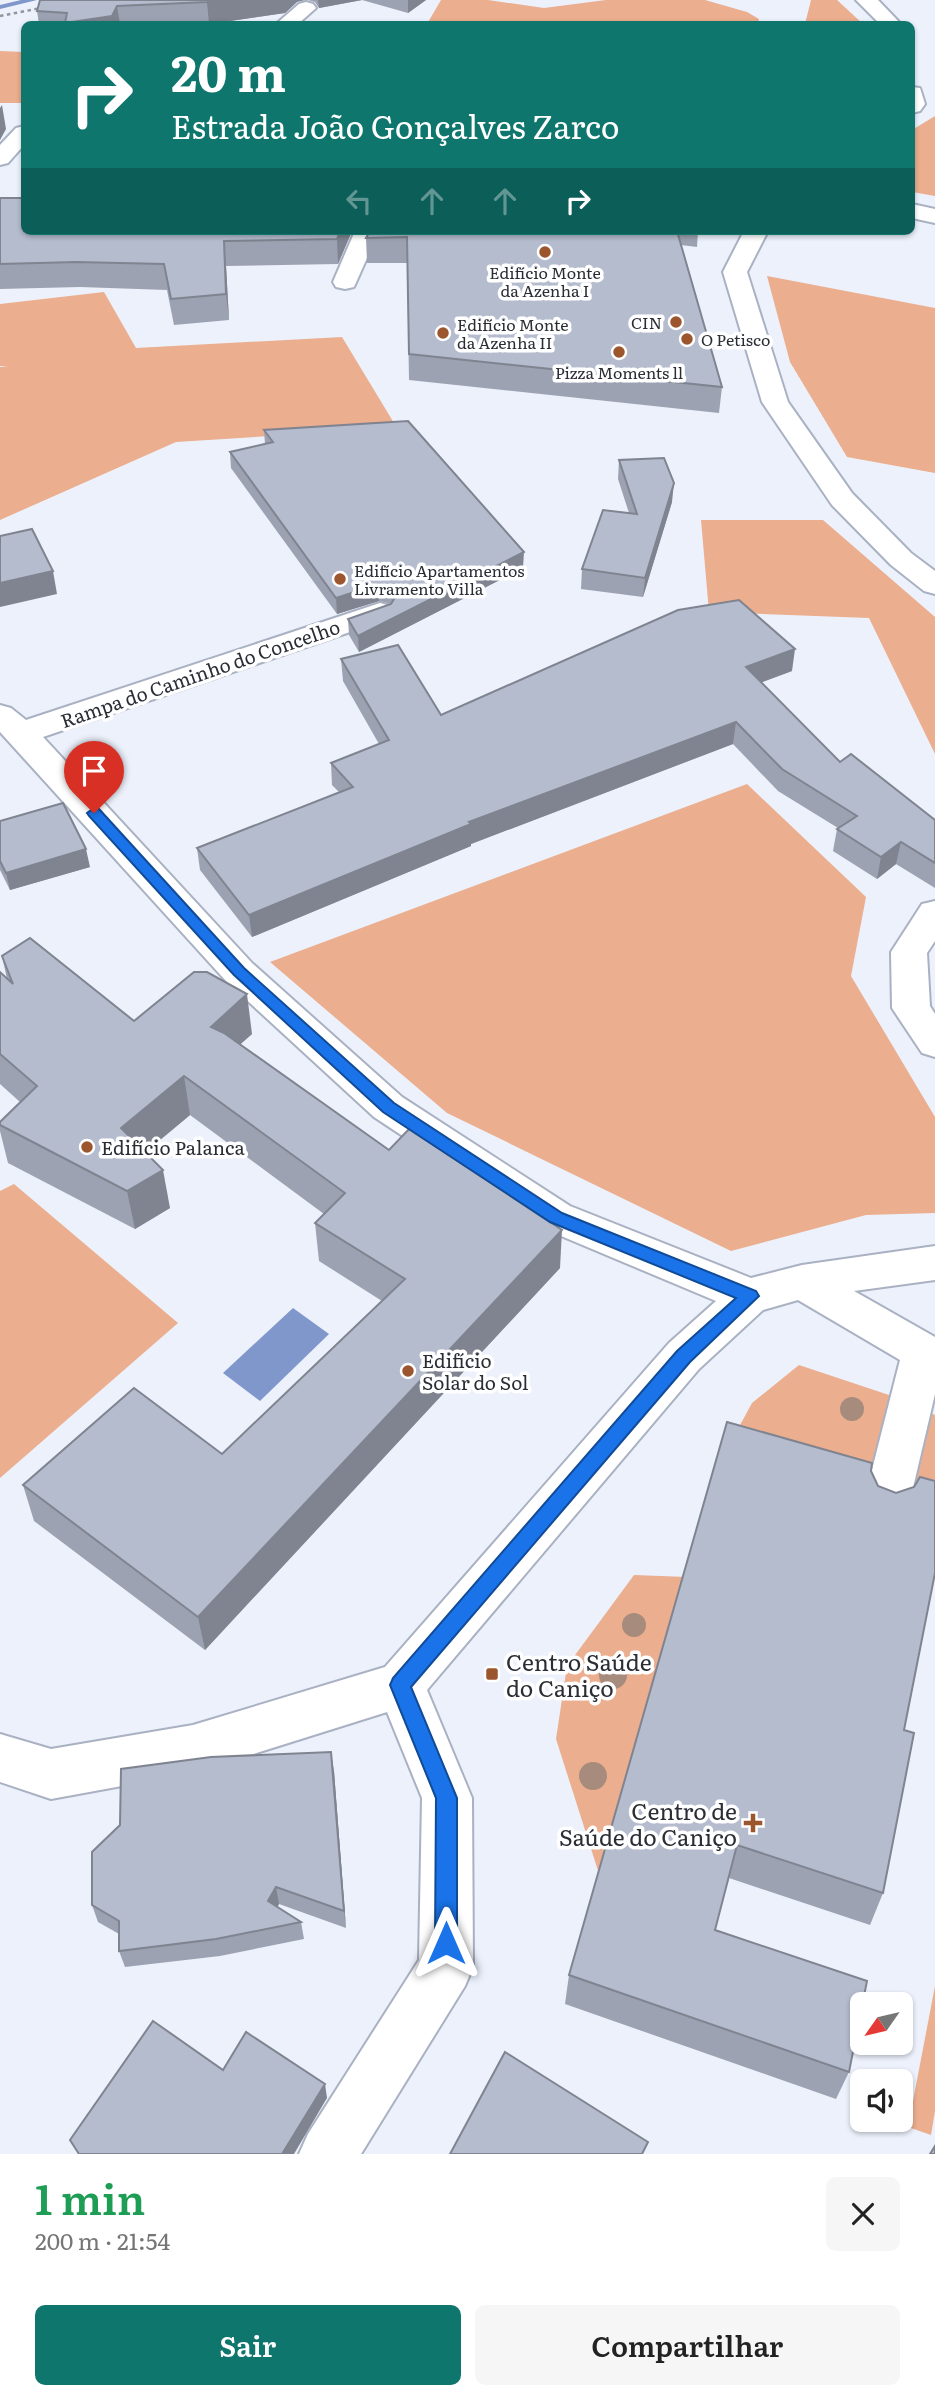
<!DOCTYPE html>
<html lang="pt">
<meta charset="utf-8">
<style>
body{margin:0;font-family:Literata,serif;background:#f6f6f6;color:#222;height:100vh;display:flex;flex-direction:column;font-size:26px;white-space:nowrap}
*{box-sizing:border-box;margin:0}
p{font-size:23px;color:#767676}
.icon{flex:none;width:38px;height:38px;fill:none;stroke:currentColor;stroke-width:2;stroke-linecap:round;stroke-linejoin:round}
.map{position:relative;height:2154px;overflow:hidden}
.drawer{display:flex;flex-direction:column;background:#fff;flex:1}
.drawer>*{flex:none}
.top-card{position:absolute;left:21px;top:21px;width:894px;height:214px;border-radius:10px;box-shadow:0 2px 5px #0004;background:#0f766e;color:#fff;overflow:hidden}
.needle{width:46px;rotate:236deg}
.tools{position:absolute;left:850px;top:1992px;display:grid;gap:14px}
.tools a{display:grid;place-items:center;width:63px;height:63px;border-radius:10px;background:#fff;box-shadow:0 2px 5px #0004;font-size:35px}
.pin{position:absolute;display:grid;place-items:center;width:60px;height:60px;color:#fff;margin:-72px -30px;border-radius:50% 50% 50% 0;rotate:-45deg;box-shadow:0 0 7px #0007}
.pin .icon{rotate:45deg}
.me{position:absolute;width:77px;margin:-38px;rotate:0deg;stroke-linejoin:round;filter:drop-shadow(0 0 5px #0008)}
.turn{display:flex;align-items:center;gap:24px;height:147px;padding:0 35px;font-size:32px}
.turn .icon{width:91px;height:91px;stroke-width:2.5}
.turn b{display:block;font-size:49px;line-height:60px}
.lanes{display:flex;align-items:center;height:66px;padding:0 35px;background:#0003;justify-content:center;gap:35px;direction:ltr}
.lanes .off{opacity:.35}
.round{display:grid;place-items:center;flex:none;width:74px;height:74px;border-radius:10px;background:#f6f6f6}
.headline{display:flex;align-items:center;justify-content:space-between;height:119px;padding:0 35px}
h1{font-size:42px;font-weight:600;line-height:52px;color:#1e9e55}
.button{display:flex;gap:14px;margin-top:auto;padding:14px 35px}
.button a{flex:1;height:80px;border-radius:10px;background:#0f766e;color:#fff;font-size:28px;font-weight:600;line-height:80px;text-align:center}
.button a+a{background:#f6f6f6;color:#222}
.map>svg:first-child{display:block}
.green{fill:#ebae8e}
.water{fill:#8097cc}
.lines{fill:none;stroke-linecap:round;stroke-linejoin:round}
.stream{fill:#8097cc;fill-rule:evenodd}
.minor-casing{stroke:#a9b1c2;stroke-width:4}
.path{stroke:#91969e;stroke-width:2.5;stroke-dasharray:3.5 3.5;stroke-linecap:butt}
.minor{fill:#fff;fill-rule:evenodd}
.tree{fill:#a78b7c}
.wall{fill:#9ca2b1}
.shaded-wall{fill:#7f8490}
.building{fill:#b5bcce;stroke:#7f8490;stroke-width:2}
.route{fill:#1a73e8;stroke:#114b97;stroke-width:2}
.poi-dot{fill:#9c562d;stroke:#fff;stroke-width:2.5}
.labels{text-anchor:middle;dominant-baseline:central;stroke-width:7;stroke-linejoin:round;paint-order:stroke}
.far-poi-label{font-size:16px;fill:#2a2e34;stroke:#fff;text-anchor:start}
.street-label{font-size:19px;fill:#2a2e34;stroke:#fff}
.poi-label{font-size:19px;fill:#2a2e34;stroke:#fff;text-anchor:start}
.near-poi-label{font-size:23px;fill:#2a2e34;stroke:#fff;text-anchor:start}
</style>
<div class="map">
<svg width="935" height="2154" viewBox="0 0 935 2154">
<rect width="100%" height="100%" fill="#ecf1fc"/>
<!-- green -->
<g class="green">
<polygon points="441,0 488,0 544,8 606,0 705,0 747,12 759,19 758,24 427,24"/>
<polygon points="811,0 837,0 863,24 805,24"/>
<polygon points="0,51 24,52 23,103 0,103"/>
<polygon points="935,116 935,196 912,192 912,130"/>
<polygon points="767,276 935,308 935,473 847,457 790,362"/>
<polygon points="104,292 136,348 342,337 397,428 176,442 0,520 0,367 8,366 0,366 0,304"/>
<polygon points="701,520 823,520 935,617 935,754 869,618 709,612"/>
<polygon points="747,784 866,897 851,976 935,1117 935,1213 866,1215 731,1251 447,1113 270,962"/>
<polygon points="14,1184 178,1323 0,1478 0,1191"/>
<polygon points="799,1365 898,1398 935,1415 935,1523 720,1462 752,1403"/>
<polygon points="634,1575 687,1577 601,1880 556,1739 567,1666"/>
<polygon points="935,1986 935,2111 931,2135 908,2127"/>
</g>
<!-- water -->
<polygon class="water" points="293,1308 329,1334 260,1401 223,1373"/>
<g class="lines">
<!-- stream -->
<polygon class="stream" points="21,0 37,0 0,9 0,5"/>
<defs>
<g id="minor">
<polygon points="856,0 878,0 901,24 880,24"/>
<polygon points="306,2 313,4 316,8 298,24 276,24 299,4"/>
<polygon points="912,87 920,88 925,104 920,111 912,113"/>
<polygon points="24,126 24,145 8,163 0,165 0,145 16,128"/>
<polygon points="912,204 935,209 935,223 912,218"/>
<polygon points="355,231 379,231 354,287 345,289 336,287 333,282"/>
<polygon points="744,231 768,231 747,272 788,402 852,493 911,553 935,571 935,594 924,591 891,565 832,505 762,402 723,272"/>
<polygon points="380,603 391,606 395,612 391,618 43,737 252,963 402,1097 570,1206 751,1278 802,1265 935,1246 935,1280 854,1291 935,1337 935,1394 908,1509 901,1523 885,1529 869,1523 862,1509 900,1360 798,1300 763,1310 699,1369 427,1690 472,1798 473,1967 465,1986 361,2154 299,2154 308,2134 419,1960 422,1798 387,1712 193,1773 51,1799 0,1782 0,1734 51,1749 193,1725 385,1667 669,1343 716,1301 542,1228 374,1117 226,981 0,732 0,705 11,708 26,720"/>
<polygon points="935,901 935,941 927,953 930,1006 935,1014 935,1057 922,1053 892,1008 891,952 922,904"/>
</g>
</defs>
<!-- minor casing -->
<use href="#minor" class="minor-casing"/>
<!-- path -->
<polyline class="path" points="0,16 41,8"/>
<!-- minor -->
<use href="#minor" class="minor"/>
</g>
<!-- trees -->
<g class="tree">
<circle cx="852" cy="1409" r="12"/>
<circle cx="634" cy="1625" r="12"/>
<circle cx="613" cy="1675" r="14"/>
<circle cx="593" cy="1776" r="14"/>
</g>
<!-- wall -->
<g class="wall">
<polygon points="40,0 297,2 285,13 209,24 39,24 37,11"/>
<polygon points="308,0 426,0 408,13 362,0 319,8 315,2"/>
<polygon points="0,198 24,231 352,231 338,264 226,266 229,320 174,325 167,290 80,287 0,289"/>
<polygon points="370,231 698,231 697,247 681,245 722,387 719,413 409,380 407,263 367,263 366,238"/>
<polygon points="264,430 523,568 359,652 349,635 348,619 392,604 379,601 337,614 231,468 230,452 265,444"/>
<polygon points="619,460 672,502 643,597 581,589 582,569 629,513 618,479"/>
<polygon points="341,659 441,715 792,671 761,682 840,762 935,820 935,888 896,864 877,879 833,851 837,829 838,828 778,791 733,744 471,844 471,846 252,937 200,870 197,848 339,792 332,785 331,763 379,744 343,681"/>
<polygon points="0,821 90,867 10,890 0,870"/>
<polygon points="2,956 134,1021 252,1034 240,1044 389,1150 560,1268 205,1650 34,1521 23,1485 222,1454 382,1301 319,1261 315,1223 324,1214 190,1115 145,1152 170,1208 135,1229 8,1163 0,1131 0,1122 20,1102 0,1084 0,972 7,979"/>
<polygon points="871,1471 904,1730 883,1893 870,1925 729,1878 715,1930 849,2072 836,2099 565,2004 569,1975"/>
<polygon points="334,1771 346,1928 279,1904 277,1907 301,1922 304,1939 220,1956 125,1967 119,1951 119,1934 98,1922 92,1905"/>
</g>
<!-- shaded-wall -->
<g class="shaded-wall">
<polygon points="219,0 305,0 297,2 285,13 209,24 207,2"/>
<polygon points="318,0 362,0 319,8"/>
<polygon points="408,0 426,0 408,13"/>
<polygon points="117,6 120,24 65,24 65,23"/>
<polygon points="2,105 6,129 0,140 0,108"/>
<polygon points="340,231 352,231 338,264 337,239"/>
<polygon points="224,241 226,266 229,320 226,294"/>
<polygon points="674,483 672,502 643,597 645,578"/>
<polygon points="524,552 523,568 359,652 358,636"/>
<polygon points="53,571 57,594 0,607 0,583"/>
<polygon points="379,584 379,601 337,614 336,598"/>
<polygon points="795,649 792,671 744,689 746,667"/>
<polygon points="736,722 733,744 471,844 471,846 252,937 249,915 469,822"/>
<polygon points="901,842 896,864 877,879 881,857"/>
<polygon points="86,849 90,867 10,890 6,873"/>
<polygon points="247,994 252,1034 216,1066 211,1027"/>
<polygon points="184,1076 190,1115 128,1167 121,1128"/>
<polygon points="163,1170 170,1208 135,1229 127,1191"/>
<polygon points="562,1230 560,1268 205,1650 198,1617"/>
<polygon points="331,1752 334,1771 346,1928 344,1911"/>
<polygon points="276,1887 279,1904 272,1918 268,1901"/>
<polygon points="325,2084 327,2098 294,2154 282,2154"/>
</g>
<!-- building -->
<g class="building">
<polygon points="40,0 219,0 207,2 117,6 112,16 65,23 67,13 37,11"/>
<polygon points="0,198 24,198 24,231 340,231 337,239 224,241 226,294 171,299 164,264 76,262 0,264"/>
<polygon points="370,231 677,231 722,387 409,354 407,237 366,238"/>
<polygon points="408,421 524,552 358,636 348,619 391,604 397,594 391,587 379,584 336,598 230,452 273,442 264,430"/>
<polygon points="664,458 674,483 645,578 582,569 603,510 637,514 619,460"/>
<polygon points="32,529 53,571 0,583 0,536"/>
<polygon points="739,600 795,649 746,667 840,762 851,754 935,820 935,863 901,842 881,857 837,829 857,816 782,769 736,722 469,822 471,824 249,915 197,848 353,787 331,763 389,740 341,659 398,645 441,715 678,610"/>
<polygon points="63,803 86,849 6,873 0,861 0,821"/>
<polygon points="30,938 134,1021 194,972 207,972 247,994 211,1027 224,1033 389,1150 409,1129 562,1230 198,1617 23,1485 134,1388 222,1454 405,1279 315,1223 345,1193 184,1076 121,1128 163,1170 127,1191 0,1125 0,1122 37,1086 0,1054 0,972 13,984 2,956"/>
<polygon points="727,1422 872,1463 871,1471 878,1486 896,1493 914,1487 920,1477 935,1481 935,1573 904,1730 914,1733 883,1893 737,1845 715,1930 867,1981 849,2072 569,1975"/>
<polygon points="331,1752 344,1911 276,1887 268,1901 301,1922 216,1939 119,1951 119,1921 92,1905 92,1852 120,1825 121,1769 211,1757"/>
<polygon points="153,2021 223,2070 246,2032 325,2084 282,2154 79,2154 70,2140"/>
<polygon points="505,2052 648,2142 642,2154 450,2154"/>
<polygon points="935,2146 935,2154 930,2154"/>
</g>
<!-- route -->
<polygon class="route" points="94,808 99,809 244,968 394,1103 562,1213 756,1291 759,1296 690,1362 411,1687 457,1798 457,1943 454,1951 446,1954 438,1951 435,1943 436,1798 390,1685 393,1678 677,1351 736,1298 550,1222 383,1112 234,975 89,816 87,813"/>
<!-- markers -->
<g class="poi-dot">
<circle cx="545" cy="252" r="7"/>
<circle cx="676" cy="322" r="7"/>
<circle cx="443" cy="333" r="7"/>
<circle cx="687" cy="339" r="7"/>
<circle cx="619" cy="352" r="7"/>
<circle cx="340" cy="579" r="7"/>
<circle cx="87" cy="1147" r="7"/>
<circle cx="408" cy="1371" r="7"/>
<rect x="485" y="1667" width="14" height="14" rx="3.5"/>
<path d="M749.5 1812.5h7v7h7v7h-7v7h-7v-7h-7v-7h7z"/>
</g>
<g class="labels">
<!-- far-poi labels -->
<g class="far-poi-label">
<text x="545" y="272" text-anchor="middle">Edifício Monte<tspan x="545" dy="18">da Azenha I</tspan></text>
<text x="662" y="322" text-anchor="end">CIN</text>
<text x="457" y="324">Edifício Monte<tspan x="457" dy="18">da Azenha II</tspan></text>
<text x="701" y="339">O Petisco</text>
<text x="619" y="372" text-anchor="middle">Pizza Moments ll</text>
<text x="354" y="570">Edifício Apartamentos<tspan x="354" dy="18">Livramento Villa</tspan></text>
</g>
<!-- street labels -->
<g class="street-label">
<text transform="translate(200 673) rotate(-19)">Rampa do Caminho do Concelho</text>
</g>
<!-- poi labels -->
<g class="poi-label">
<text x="101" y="1147">Edifício Palanca</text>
<text x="422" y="1360">Edifício<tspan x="422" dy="22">Solar do Sol</tspan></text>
</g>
<!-- near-poi labels -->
<g class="near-poi-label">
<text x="506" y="1661">Centro Saúde<tspan x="506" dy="26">do Caniço</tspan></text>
<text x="737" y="1810" text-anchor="end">Centro de<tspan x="737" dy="26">Saúde do Caniço</tspan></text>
</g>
</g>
</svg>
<div class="tools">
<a><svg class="needle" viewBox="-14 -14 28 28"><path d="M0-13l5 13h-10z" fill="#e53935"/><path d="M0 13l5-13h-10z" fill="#767676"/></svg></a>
<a><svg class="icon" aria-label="sound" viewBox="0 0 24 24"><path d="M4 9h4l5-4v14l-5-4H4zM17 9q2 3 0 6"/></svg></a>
</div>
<div class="pin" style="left:94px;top:813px;background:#d93025"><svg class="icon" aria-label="arrive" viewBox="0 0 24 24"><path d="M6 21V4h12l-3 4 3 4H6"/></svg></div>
<svg class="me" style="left:446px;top:1943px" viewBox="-20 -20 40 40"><path d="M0-17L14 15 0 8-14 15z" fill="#1a73e8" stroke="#fff" stroke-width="4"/></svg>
<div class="top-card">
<div class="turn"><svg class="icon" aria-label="right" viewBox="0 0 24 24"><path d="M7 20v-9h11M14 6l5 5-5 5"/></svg><div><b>20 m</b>Estrada João Gonçalves Zarco</div></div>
<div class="lanes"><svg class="icon off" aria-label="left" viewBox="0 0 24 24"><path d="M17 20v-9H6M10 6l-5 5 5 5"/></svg><svg class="icon off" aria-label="ahead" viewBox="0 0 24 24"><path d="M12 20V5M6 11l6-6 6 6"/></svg><svg class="icon off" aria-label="ahead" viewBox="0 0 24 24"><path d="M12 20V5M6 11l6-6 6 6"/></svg><svg class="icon" aria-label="right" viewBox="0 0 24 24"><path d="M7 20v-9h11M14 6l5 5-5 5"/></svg></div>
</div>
</div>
<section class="drawer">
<div class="headline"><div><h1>1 min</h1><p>200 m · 21:54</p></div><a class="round"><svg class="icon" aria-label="close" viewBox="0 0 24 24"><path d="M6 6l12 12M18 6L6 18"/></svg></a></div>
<div class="button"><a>Sair</a><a>Compartilhar</a></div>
</section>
